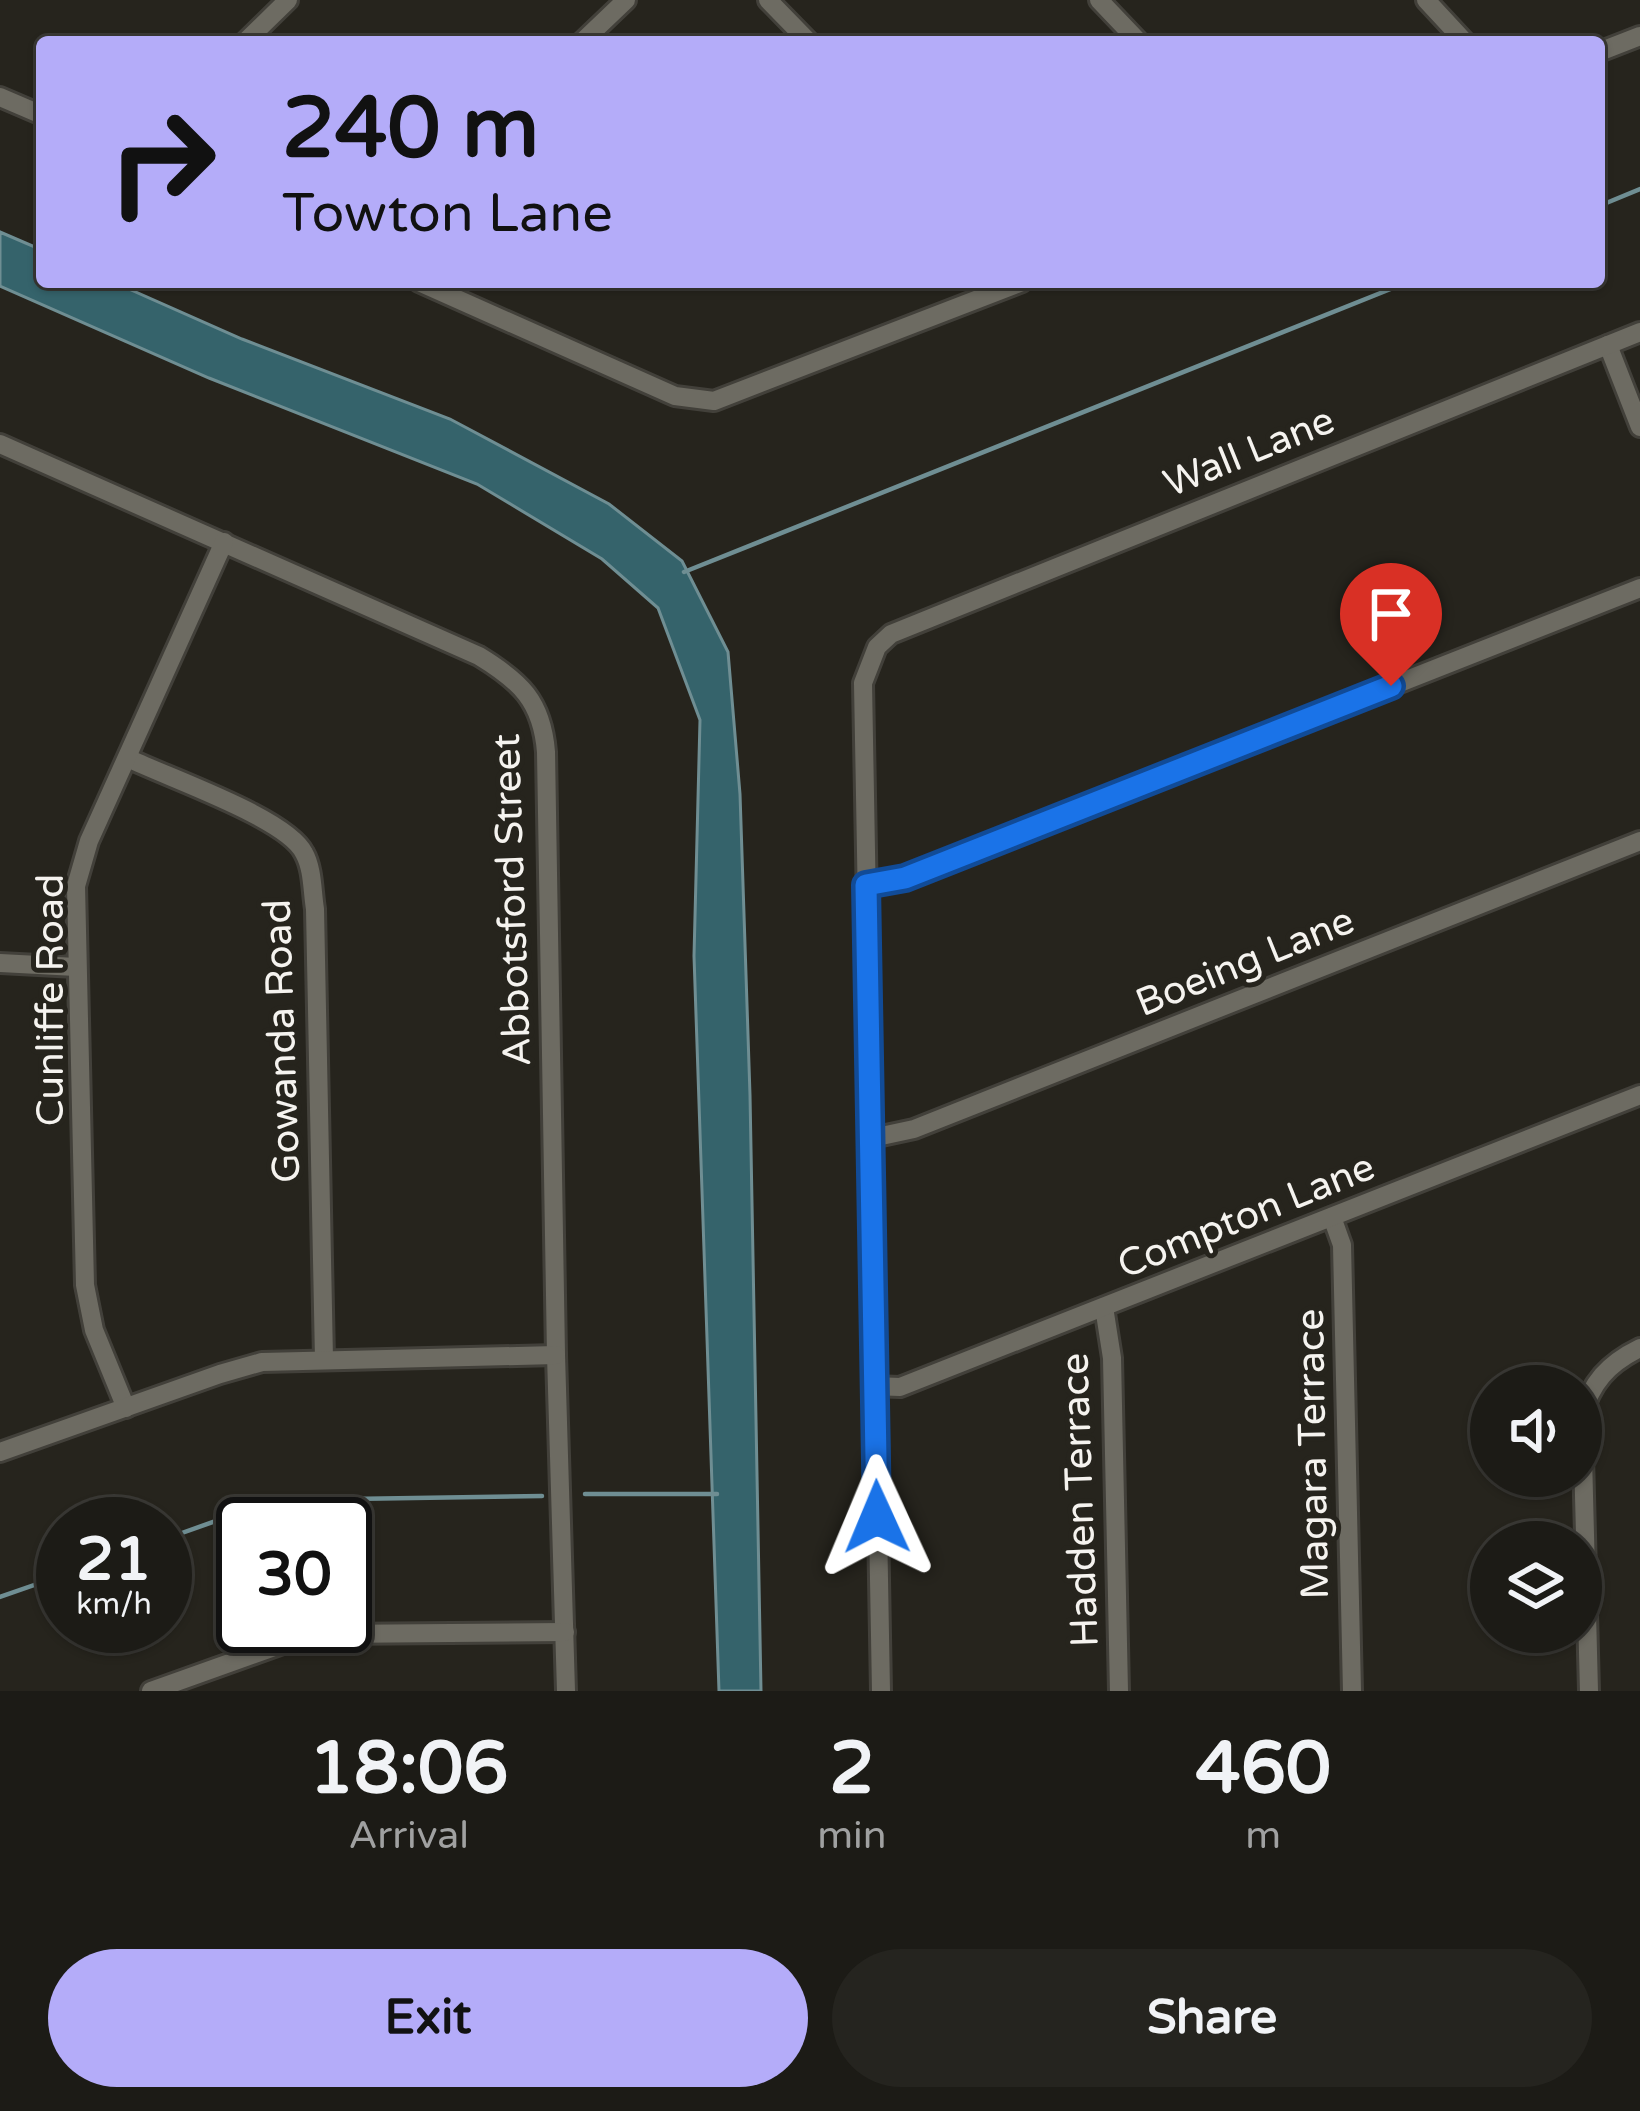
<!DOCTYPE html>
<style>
body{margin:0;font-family:"Varela Round",sans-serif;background:#25241f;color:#f1f3f6;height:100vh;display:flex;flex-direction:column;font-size:45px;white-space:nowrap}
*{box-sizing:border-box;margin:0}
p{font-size:39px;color:#a0a1a1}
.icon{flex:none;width:66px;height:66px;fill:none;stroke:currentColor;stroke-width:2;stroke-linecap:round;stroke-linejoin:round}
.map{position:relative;height:1691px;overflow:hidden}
.panel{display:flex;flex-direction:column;background:#1c1b16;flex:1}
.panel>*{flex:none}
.guide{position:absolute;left:36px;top:36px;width:1569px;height:252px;border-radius:12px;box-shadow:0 3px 9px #0004,0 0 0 3px #3a3935;background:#b4acf9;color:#111;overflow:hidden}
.controls{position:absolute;left:1470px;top:1365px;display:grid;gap:24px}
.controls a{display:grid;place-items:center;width:132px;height:132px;border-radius:50%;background:#1c1b16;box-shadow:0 3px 9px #0004,0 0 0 3px #3a3935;font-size:60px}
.speed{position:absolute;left:36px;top:1497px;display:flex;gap:24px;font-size:60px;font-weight:700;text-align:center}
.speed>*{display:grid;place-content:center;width:156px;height:156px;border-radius:50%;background:#1c1b16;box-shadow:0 3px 9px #0004,0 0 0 3px #3a3935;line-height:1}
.speed small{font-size:30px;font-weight:400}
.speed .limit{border:6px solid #111;border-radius:18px;background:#fff;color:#111}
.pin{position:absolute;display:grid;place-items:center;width:102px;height:102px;color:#fff;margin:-123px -51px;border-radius:50% 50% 50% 0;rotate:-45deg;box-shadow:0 0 12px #0007}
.pin .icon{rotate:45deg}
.me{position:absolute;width:132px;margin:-66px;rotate:359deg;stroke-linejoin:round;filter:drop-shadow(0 0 9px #0008)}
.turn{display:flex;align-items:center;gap:42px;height:252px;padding:0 48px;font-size:54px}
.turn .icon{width:156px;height:156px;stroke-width:2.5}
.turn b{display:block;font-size:84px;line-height:102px}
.eta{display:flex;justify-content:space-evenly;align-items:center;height:204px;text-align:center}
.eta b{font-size:72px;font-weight:700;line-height:84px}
.cta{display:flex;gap:24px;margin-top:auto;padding:24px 48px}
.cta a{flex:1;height:138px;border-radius:72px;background:#b4acf9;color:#111;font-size:48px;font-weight:700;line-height:138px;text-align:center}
.cta a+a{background:#25241f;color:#f1f3f6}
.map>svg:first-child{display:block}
.water{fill:#35636b;stroke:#6f8e93;stroke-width:3}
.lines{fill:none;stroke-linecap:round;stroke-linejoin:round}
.stream{stroke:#6f8e93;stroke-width:4.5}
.street-casing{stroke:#42403a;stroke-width:24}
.street{stroke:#6d6b62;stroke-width:18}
.route-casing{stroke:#114b97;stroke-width:30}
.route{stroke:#1a73e8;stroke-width:21}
.labels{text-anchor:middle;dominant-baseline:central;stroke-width:10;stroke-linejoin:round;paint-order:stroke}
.street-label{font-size:39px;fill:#f5f3ef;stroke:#26241d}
</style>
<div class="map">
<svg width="1640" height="1691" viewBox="0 0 1640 1691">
<rect width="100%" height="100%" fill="#26241d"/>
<!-- water -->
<polygon class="water" points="0,232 42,250 42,282 113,282 242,339 450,419 609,504 682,561 728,652 740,794 750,1095 761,1691 719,1691 694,956 700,720 658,608 602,559 477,484 209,378 0,286"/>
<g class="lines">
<!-- stream -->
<g class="stream">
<polyline points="1599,206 1640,189"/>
<polyline points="684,572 1408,282"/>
<polyline points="585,1494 717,1494"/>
<polyline points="165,1539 258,1506 286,1500 542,1496"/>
<polyline points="0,1597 63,1575"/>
</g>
<defs>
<g id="street">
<polyline points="768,0 809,42"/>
<polyline points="1099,0 1139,42"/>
<polyline points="1426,0 1465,42"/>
<polyline points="245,42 288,0"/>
<polyline points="582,42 626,0"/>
<polyline points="1599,52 1640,36"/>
<polyline points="0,97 42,115"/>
<polyline points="419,282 675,396 714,401 1022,282"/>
<polyline points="1608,345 1640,427"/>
<path d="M 0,444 L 479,656 C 520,681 542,701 546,752 L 556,1355 L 566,1691"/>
<path d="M 128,758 C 168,778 287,818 304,853 C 313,869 312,891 315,909 L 324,1359"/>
<polyline points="866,885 905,878 1640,588"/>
<polyline points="0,963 76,967"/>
<polyline points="872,1138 914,1129 1640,841"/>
<polyline points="1332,1217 1342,1245 1352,1691"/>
<polyline points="1104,1307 1112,1358 1119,1691"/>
<polyline points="873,1386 900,1387 1640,1095"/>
<polyline points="126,1408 94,1330 85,1285 76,886 89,841 224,542"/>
<polyline points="0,1452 220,1374 262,1362 556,1355"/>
<polyline points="151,1691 294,1640 331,1634 565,1632"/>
<polyline points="881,1691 863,683 877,647 891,634 1640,332"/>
<path d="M 1589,1691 L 1582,1417 C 1590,1383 1609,1363 1640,1348"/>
</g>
</defs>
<!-- street casing -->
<use href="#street" class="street-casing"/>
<!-- street -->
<use href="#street" class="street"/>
</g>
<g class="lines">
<defs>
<polyline id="route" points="877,1517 866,885 905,878 1391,686"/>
</defs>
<!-- route casing -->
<use href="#route" class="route-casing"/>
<!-- route -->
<use href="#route" class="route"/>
</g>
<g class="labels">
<!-- street labels -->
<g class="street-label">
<text transform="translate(1249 452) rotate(-22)">Wall Lane</text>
<text transform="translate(512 900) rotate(-92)">Abbotsford Street</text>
<text transform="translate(1245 962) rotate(-22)">Boeing Lane</text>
<text transform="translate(50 1000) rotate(-90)">Cunliffe Road</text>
<text transform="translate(282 1041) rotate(-92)">Gowanda Road</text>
<text transform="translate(1246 1216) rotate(-22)">Compton Lane</text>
<text transform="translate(1313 1454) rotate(-91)">Magara Terrace</text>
<text transform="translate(1080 1500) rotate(-92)">Hadden Terrace</text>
</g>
</g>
</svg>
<div class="controls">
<a><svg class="icon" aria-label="sound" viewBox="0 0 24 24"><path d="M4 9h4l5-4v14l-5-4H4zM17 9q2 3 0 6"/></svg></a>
<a><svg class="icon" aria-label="layers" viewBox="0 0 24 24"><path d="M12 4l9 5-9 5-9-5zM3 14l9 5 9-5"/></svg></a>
</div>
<div class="speed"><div>21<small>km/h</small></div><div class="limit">30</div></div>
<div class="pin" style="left:1391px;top:686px;background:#d93025"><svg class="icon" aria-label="arrive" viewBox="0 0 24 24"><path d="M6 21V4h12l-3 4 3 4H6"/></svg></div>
<svg class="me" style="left:877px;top:1517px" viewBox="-20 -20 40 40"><path d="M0-17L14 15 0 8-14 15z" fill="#1a73e8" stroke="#fff" stroke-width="4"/></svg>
<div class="guide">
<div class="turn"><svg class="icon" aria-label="right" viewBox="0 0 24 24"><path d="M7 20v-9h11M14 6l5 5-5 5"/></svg><div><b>240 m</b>Towton Lane</div></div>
</div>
</div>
<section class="panel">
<div class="eta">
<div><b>18:06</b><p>Arrival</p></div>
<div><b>2</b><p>min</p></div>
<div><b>460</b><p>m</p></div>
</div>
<div class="cta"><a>Exit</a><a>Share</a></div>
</section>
